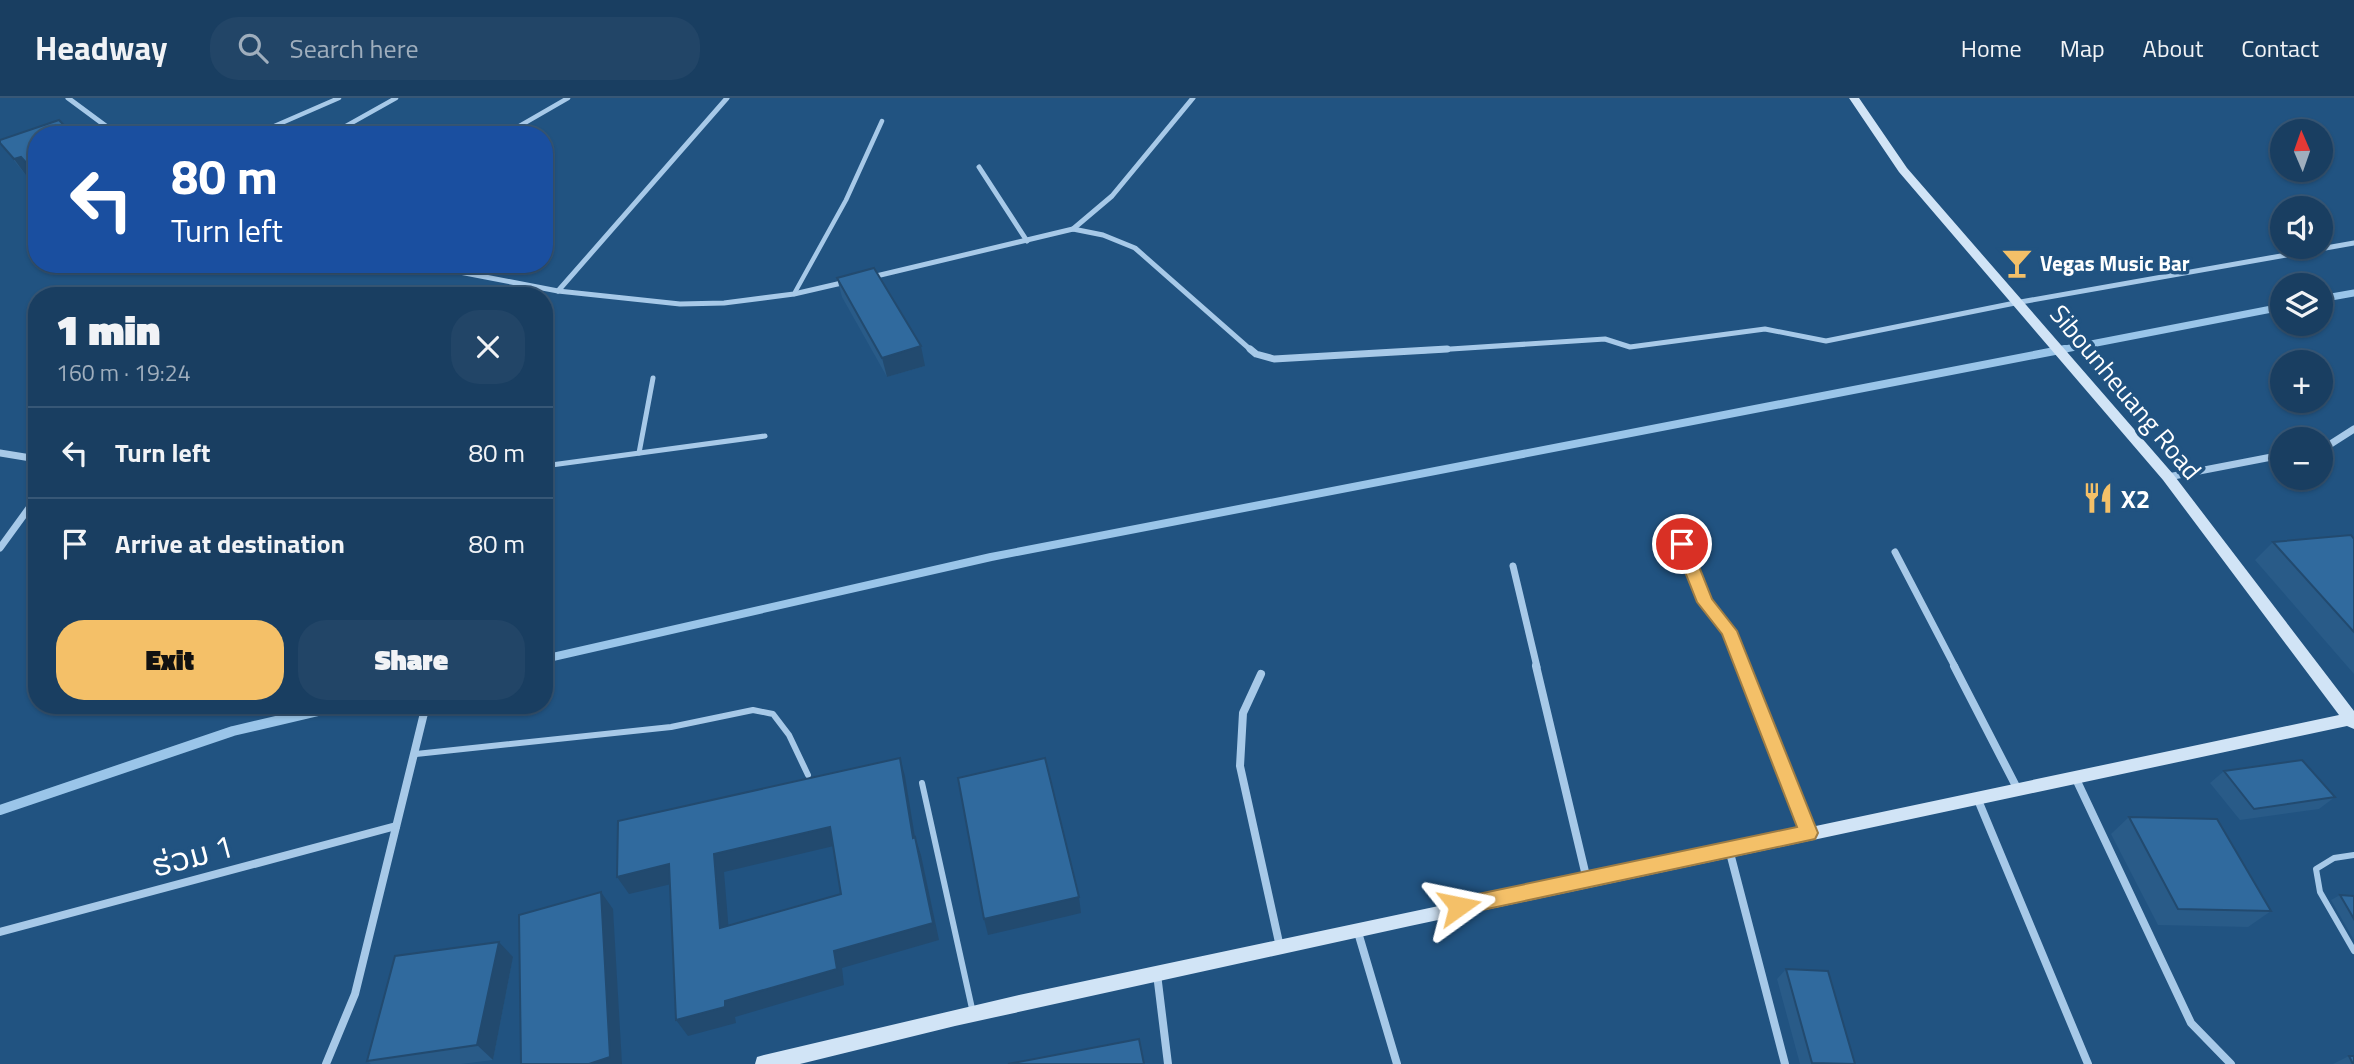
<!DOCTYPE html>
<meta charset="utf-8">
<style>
body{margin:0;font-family:"Titillium Web","Noto Sans Lao",sans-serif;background:#224567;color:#f1f3f6;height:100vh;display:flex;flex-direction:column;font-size:26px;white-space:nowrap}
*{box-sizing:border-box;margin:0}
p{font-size:23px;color:#9faebd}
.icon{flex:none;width:38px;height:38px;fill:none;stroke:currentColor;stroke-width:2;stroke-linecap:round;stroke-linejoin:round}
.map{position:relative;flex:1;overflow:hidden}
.details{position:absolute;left:28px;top:189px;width:525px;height:427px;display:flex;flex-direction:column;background:#193e61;border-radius:28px;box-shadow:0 2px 5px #0004,0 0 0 2px #375776}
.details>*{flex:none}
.banner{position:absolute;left:28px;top:28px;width:525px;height:147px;border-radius:28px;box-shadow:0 2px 5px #0004,0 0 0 2px #375776;background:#1a4fa0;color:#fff;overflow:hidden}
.needle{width:46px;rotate:358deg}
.fabs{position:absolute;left:2270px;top:21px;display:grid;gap:14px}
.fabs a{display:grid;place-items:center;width:63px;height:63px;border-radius:50%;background:#193e61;box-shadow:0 2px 5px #0004,0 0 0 2px #375776;font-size:35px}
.pin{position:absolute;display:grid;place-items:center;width:60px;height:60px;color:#fff;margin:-30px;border:4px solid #fff;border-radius:50%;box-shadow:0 2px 7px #0007}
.me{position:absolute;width:77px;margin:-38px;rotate:78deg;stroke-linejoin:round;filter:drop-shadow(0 0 5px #0008)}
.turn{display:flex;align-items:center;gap:24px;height:147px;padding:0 28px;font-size:32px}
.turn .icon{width:91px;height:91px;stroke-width:2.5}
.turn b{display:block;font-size:49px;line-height:60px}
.round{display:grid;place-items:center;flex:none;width:74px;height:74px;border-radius:28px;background:#224567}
.headline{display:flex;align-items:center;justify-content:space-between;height:119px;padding:0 28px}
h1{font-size:42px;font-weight:800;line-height:52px}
.primary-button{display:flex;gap:14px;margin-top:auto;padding:14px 28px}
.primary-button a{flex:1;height:80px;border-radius:28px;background:#f4c068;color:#111;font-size:28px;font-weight:800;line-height:80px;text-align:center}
.primary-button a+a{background:#224567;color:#f1f3f6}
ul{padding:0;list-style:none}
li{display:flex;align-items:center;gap:21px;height:91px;padding:0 28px;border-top:2px solid #375776}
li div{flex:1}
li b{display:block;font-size:26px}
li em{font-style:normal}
header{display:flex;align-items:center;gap:42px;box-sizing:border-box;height:98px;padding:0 35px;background:#193e61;border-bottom:2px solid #375776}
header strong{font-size:33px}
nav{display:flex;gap:38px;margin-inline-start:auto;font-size:24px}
.search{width:490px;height:63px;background:#224567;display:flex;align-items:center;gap:18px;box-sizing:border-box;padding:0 24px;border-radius:28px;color:#9faebd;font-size:26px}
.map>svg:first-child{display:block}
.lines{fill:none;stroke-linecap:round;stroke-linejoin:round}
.stream-far2{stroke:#9ac5e9;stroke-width:7}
.stream-far1{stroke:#9ac5e9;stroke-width:8}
.stream{stroke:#9ac5e9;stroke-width:10}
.lane-far2{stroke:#a7c9e8;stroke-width:4.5}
.lane-far1{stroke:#a7c9e8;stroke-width:5}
.lane{stroke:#a7c9e8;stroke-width:6}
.street-far2{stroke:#a7c9e8;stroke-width:5}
.street-far1{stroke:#a7c9e8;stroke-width:7}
.street{stroke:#a7c9e8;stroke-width:8}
.secondary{fill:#d1e4f6;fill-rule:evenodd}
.wall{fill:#295b88}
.shaded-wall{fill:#224a6f}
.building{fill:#306a9e;stroke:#224a6f;stroke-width:2;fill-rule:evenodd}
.route{fill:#f4c068;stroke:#9f7d44;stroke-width:2}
.labels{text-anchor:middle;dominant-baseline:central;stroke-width:7;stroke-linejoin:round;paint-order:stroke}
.far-poi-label{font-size:21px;font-weight:bold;fill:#fff;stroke:#215381;text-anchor:start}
.street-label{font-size:26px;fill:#fff;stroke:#215381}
.poi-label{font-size:26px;font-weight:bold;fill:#fff;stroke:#215381;text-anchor:start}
.near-street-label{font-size:32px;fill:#fff;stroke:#215381}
</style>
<header>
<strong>Headway</strong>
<div class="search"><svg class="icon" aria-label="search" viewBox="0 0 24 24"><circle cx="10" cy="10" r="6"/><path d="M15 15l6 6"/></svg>Search here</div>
<nav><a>Home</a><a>Map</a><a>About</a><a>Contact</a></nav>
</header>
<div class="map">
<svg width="2354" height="966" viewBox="0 0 2354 966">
<rect width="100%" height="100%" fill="#215381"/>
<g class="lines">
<!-- stream-far2 -->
<g class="stream-far2">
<polyline points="2320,201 2354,195"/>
<polyline points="2055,253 2282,209"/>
</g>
<!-- stream-far1 -->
<polyline class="stream-far1" points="544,561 991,459 2065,251"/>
<!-- stream -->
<polyline class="stream" points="0,712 233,633 344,607"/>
<!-- lane-far2 -->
<g class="lane-far2">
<polyline points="254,37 339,0"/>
<polyline points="330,37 396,0"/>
<polyline points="504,37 568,0"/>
<polyline points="794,196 846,102 882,23"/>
</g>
<!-- lane-far1 -->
<g class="lane-far1">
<polyline points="639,355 653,280"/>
<polyline points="544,368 765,338"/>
</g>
<!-- lane -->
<g class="lane">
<polyline points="416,656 671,629 753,612 773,616 789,637 808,677"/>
<polyline points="922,685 973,915"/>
<polyline points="2354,757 2334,760 2316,771 2320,794 2354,853"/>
</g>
<!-- street-far2 -->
<g class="street-far2">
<polyline points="68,0 118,37"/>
<polyline points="979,69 1027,143"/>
<polyline points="1073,131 1112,98 1193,0"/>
<polyline points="418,166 558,193 680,206 724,205 794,196 846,184"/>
<polyline points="872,179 1073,131 1103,137 1135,150 1252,253"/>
<polyline points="558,193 727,0"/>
<polyline points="1420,253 1605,241 1630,249 1765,231 1826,243 2015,205 2354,145"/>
</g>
<!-- street-far1 -->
<g class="street-far1">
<polyline points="1250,251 1256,256 1274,261 1447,251"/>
<polyline points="2320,349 2329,347 2354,331"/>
<polyline points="0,355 37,361"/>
<polyline points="2168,379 2282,357"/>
<polyline points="1682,446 1705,504 1729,533 1743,569"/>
<polyline points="0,450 37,399"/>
<polyline points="1895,454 1955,569"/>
<polyline points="1513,468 1537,569"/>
</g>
<!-- street -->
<g class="street">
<polyline points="1536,568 1587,782"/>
<polyline points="1743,568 1809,735"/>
<polyline points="1954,568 2018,692"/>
<polyline points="1261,576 1243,615 1240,668 1280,849"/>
<polyline points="2076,681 2191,925 2231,966"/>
<polyline points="1978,702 2088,966"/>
<polyline points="1729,751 1785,966"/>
<polyline points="1357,831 1397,966"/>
<polyline points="0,834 396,728"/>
<polyline points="1157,876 1168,966"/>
<polyline points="326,966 355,896 426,607"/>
</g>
<!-- secondary -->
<polygon class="secondary" points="1849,0 1859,0 1907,70 2173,376 2354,613 2354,631 2347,628 1410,828 955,928 800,966 755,966 757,959 764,957 1019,897 2339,617 2163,382 1899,74"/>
</g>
<!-- wall -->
<g class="wall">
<polygon points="37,37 37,80 35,77 28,80 0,45"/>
<polygon points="837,180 925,268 887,279 842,199"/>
<polygon points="2354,441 2354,576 2255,462 2273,444"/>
<polygon points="2224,673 2335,699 2319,711 2240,722 2210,685"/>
<polygon points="2129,719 2271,813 2248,829 2158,827 2111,736"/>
<polygon points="2340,797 2354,798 2354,842 2331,802"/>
<polygon points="513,859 493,962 461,966 371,966 367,963"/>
<polygon points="1786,871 1855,966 1800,966 1777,881"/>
<polygon points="2349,958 2354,966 2333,966"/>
</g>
<!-- shaded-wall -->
<g class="shaded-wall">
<polygon points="21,59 35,77 28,80 14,61"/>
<polygon points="37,67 37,78 30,69"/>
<polygon points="921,248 925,268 887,279 882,260"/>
<polygon points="900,660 905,678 915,739 921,757 939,842 842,870 844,887 735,919 736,925 688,938 676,922 725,903 834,853 913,740"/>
<polygon points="830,729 838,747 724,774 730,847 720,830 714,756"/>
<polygon points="669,766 680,784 629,796 617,779"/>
<polygon points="601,794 613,811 622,966 589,966"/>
<polygon points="1079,799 1081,815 988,837 984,821"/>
<polygon points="499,844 513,859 493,962 477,947"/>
</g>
<!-- building -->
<g class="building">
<polygon points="59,22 73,37 37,37 37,67 30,69 21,59 14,61 0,45 0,42"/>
<polygon points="874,170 921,248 882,260 837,180"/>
<polygon points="2351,437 2354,441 2354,534 2273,444"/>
<path d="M 900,660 L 913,740 L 915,739 L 933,825 L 834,853 L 837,871 L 725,903 L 725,909 L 676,922 L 669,766 L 617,779 L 618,723 ZM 830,729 L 841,796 L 720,830 L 714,756 Z"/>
<polygon points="1045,660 1079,799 984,821 958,680"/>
<polygon points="2302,662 2335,699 2254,711 2224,673"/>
<polygon points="2129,719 2217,721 2271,813 2178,811"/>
<polygon points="601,794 610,959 589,966 521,966 519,817"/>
<polygon points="2340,797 2354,798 2354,821"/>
<polygon points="499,844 477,947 367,963 395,858"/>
<polygon points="1786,871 1828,873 1855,966 1812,965"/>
<polygon points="1139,941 1144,966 1008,966"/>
<polygon points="2349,958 2354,958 2354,966 2353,966"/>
</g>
<!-- route -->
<polygon class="route" points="1682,440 1690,446 1712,501 1737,533 1818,735 1815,741 1459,817 1452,815 1449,808 1452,802 1459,800 1797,729 1722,536 1697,504 1674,446"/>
<!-- icons -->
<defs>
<symbol id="bar-bare" viewBox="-9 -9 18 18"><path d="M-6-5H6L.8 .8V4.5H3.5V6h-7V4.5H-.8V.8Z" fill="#f4c068" stroke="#215381" stroke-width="2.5" paint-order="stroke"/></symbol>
<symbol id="restaurant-bare" viewBox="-9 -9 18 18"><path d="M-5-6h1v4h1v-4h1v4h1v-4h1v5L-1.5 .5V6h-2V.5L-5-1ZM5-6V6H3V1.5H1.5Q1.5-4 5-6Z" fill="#f4c068" stroke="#215381" stroke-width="2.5" paint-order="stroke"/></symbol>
</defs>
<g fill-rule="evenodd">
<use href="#bar-bare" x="1995" y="143" width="44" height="44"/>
<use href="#restaurant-bare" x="2076" y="378" width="44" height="44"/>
</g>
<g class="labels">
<!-- far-poi labels -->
<g class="far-poi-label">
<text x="2040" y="165">Vegas Music Bar</text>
</g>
<!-- street labels -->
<g class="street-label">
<text transform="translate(2126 294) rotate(50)">Sibounheuang Road</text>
</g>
<!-- poi labels -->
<g class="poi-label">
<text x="2121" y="400">X2</text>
</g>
<!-- near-street labels -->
<g class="near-street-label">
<text transform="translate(192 757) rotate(-15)">ຮ່ວມ 1</text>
</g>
</g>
</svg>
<div class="fabs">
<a><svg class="needle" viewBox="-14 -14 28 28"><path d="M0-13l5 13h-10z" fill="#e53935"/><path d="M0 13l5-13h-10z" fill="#9faebd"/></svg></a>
<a><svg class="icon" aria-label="sound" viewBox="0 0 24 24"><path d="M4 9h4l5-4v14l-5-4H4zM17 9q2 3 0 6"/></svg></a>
<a><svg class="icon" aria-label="layers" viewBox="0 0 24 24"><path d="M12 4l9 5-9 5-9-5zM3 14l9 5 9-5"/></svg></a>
<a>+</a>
<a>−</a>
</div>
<div class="pin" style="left:1682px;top:446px;background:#d93025"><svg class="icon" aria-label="arrive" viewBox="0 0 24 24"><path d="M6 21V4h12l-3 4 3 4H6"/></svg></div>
<svg class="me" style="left:1459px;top:808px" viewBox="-20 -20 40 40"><path d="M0-17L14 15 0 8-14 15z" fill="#f4c068" stroke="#fff" stroke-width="4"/></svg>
<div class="banner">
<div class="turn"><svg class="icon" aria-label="left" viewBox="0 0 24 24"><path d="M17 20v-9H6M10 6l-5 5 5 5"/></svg><div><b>80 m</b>Turn left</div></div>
</div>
<section class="details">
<div class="headline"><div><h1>1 min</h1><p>160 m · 19:24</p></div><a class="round"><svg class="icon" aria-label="close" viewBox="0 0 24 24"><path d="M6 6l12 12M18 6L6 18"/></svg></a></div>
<ul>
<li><svg class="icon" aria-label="left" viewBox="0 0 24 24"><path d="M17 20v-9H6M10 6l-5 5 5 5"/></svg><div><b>Turn left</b></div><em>80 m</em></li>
<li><svg class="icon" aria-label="arrive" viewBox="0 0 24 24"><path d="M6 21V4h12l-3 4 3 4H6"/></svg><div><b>Arrive at destination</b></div><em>80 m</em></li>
</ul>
<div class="primary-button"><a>Exit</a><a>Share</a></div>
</section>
</div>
